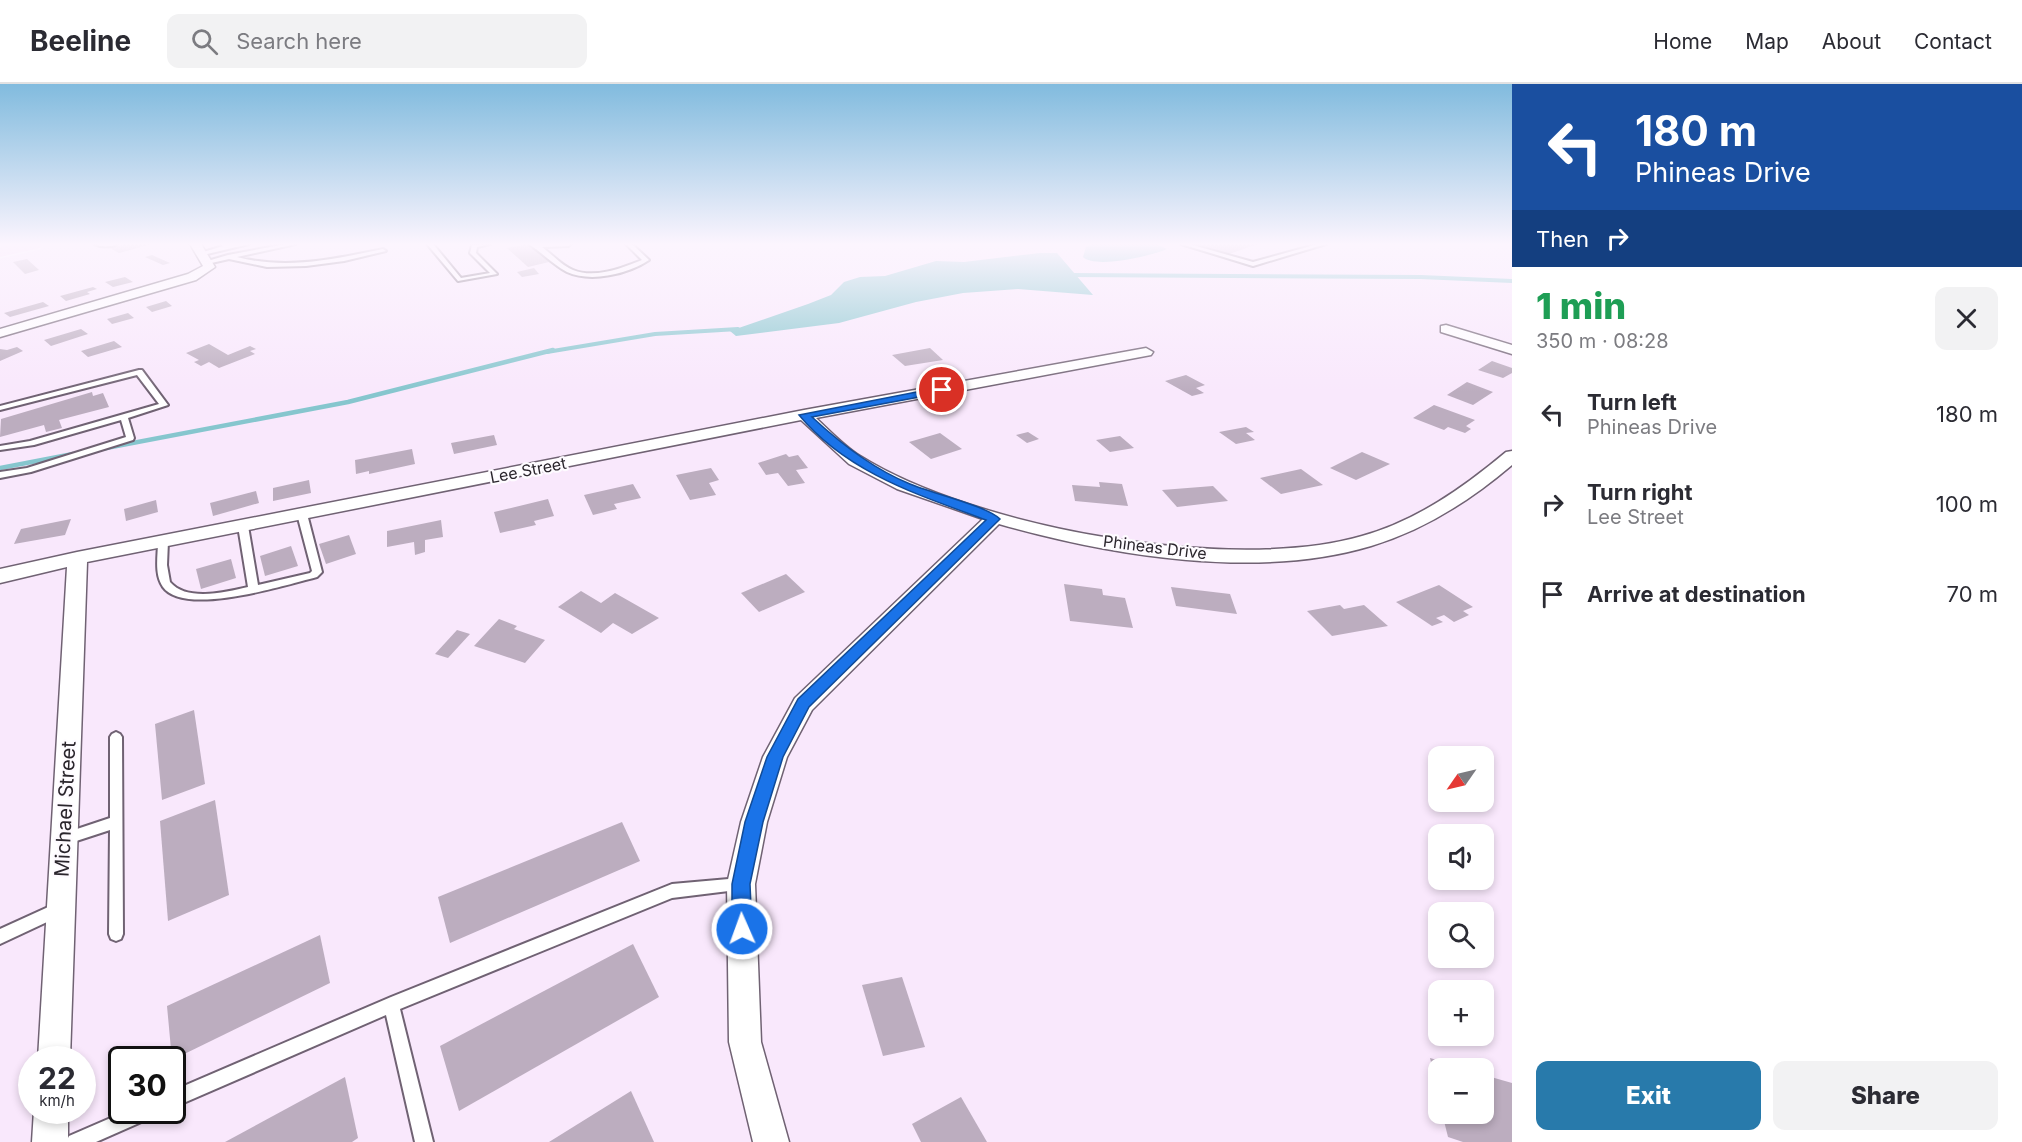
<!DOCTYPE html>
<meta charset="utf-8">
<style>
body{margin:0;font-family:Inter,sans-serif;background:#f2f2f3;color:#2b2b33;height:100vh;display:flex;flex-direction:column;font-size:22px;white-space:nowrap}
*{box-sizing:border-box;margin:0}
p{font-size:20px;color:#7c7c81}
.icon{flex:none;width:33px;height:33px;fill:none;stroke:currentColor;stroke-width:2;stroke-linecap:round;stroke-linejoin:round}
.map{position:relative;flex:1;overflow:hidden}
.sheet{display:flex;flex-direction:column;background:#fff;width:510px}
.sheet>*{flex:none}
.guide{background:#1a4fa0;color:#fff;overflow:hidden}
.needle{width:39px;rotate:236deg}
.controls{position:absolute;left:1428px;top:662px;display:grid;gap:12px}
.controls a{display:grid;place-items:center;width:66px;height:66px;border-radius:12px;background:#fff;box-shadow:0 3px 9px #0003;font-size:30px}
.speed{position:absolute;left:18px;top:962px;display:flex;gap:12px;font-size:30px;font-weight:700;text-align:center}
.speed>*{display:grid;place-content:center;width:78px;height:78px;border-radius:50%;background:#fff;box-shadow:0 3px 9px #0003;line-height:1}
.speed small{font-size:15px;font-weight:400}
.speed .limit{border:3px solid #111;border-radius:9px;background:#fff;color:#111}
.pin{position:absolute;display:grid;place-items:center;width:51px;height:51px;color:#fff;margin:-26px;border:3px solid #fff;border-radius:50%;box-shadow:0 2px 6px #0007}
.me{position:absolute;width:66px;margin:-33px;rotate:358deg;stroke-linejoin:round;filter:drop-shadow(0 0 4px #0008)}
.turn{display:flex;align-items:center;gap:21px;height:126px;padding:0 24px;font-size:27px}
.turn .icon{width:78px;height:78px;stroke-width:2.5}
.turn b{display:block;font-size:42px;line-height:51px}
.then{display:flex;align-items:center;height:57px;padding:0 24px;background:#0003;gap:12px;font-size:22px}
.round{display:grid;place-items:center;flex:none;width:63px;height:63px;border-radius:12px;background:#f2f2f3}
.headline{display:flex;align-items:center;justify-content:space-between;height:102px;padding:0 24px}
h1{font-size:36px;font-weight:800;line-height:45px;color:#1e9e55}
.action{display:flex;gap:12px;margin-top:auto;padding:12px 24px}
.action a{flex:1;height:69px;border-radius:12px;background:#287aab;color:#fff;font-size:24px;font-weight:800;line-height:69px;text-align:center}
.action a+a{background:#f2f2f3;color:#2b2b33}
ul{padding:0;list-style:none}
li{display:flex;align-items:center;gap:18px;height:90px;padding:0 24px}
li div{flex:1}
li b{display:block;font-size:22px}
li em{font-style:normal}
header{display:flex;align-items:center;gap:36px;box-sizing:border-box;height:84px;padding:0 30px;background:#fff;border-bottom:2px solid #e1e1e2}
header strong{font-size:28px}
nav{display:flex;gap:33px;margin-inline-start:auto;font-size:21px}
.search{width:420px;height:54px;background:#f2f2f3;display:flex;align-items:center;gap:15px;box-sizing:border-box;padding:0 21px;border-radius:12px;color:#7c7c81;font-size:22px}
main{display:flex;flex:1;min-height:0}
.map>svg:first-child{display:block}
.water{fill:#86c6ce}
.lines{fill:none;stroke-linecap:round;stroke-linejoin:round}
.stream-far1{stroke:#86c6ce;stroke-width:4}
.stream{stroke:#86c6ce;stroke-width:4.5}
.building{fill:#bcadbf}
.lane-casing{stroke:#706273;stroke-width:4}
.street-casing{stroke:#706273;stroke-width:3}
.primary-casing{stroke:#fff;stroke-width:3}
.lane{fill:#fff;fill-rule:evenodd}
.street{fill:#fff;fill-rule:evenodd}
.primary{fill:#fbdbf6;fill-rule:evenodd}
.route{fill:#1a73e8;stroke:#114b97;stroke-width:1.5}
.labels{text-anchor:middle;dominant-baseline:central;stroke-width:4.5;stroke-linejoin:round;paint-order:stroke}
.street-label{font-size:16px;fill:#2a252c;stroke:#fefbff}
.near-street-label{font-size:20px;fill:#2a252c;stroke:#fefbff}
</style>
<header>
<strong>Beeline</strong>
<div class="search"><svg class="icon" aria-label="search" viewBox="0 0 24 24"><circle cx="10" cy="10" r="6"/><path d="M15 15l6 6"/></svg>Search here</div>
<nav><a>Home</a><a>Map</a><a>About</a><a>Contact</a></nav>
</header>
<main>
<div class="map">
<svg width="1512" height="1058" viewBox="0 0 1512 1058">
<rect width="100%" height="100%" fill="#f9e8fc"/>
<!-- water -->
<g class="water">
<path d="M 1093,160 L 1156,160 L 1167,165 C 1151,172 1095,185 1083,173 L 1086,163 Z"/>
<polygon points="1040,169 1057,169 1093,211 1018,205 963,209 916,218 839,239 736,252 730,247 808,220 831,211 844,198 860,193 885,192 936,177 964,178"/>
</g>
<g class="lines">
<!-- stream-far1 -->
<g class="stream-far1">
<polyline points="1071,191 1421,193 1512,197"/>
<polyline points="547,268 655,250 738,245"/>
</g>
<!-- stream -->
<g class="stream">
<polyline points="101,365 348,318 553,266"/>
<polyline points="0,384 73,370"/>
</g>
</g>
<!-- building -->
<g class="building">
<polygon points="125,160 152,160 119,169 110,164"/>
<polygon points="527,160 549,178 528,183 507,164"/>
<polygon points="1195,160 1258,160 1226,171"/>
<polygon points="152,171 170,179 163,181 145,173"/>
<polygon points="27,175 39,186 25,190 13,178"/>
<polygon points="534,184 539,190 522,193 517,188"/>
<polygon points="125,193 133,198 113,203 105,198"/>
<polygon points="93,203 97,205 87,208 90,210 66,217 60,212"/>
<polygon points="166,217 172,222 152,228 146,223"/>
<polygon points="43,218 49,222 10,233 4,229"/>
<polygon points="128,229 134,234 112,240 107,235"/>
<polygon points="81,245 88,250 51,262 44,256"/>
<polygon points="114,257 122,263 88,273 81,267"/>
<polygon points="209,260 228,271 250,262 256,265 250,267 255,270 219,284 209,278 201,282 194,278 199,276 186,269"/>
<polygon points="17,263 23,267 0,277 0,265 7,266"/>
<polygon points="930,264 943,276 905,282 892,271"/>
<polygon points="1492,277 1512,284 1512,289 1503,294 1478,286"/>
<polygon points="1186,291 1205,301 1196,304 1204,309 1192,312 1165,297"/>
<polygon points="1467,298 1493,308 1473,321 1447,311"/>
<polygon points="92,308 93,312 103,309 109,323 59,336 62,344 46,348 44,341 0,353 1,335"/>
<polygon points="1434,321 1475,336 1466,342 1471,345 1465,349 1448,343 1444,346 1413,334"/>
<polygon points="1246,343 1254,348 1246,349 1255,356 1236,360 1219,348"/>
<polygon points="1028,348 1039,355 1027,359 1016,351"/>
<polygon points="940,349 962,365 931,375 909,358"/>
<polygon points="494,351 497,361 454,370 451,359"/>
<polygon points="1120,352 1134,364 1110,368 1096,356"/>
<polygon points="412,365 415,380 369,390 369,387 356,390 355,376"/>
<polygon points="1362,368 1390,380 1356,396 1330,384"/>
<polygon points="786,370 789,373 798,371 808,384 796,386 805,399 788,402 778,389 766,391 758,379"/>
<polygon points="711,384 719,396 709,399 716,411 690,416 676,391"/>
<polygon points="1301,385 1323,401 1281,410 1260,394"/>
<polygon points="309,396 311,409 273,417 273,404"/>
<polygon points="1099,398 1122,400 1128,422 1075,417 1072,401 1100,403"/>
<polygon points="633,400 641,414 614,420 617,425 593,431 584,411"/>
<polygon points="1213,402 1228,417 1177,423 1162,406"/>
<polygon points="256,407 259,419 213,432 210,419"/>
<polygon points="548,415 554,432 534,437 536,441 500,449 494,428"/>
<polygon points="156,416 158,428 126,437 124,425"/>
<polygon points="71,435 65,451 14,460 21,445"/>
<polygon points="441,436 443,453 425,456 425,468 415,471 414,458 387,463 387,447"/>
<polygon points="349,451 356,470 326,480 319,460"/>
<polygon points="291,462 298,482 265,492 260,472"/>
<polygon points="231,475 236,494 201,505 196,485"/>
<polygon points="786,490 805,508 759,528 741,509"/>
<polygon points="1064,500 1102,505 1103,511 1125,514 1133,544 1070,537"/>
<polygon points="1439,501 1473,523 1463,527 1469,531 1454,538 1444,531 1436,534 1443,538 1432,542 1396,518"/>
<polygon points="1171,503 1230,510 1237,530 1176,522"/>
<polygon points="581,507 601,519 615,509 659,534 632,550 613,539 601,549 558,523"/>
<polygon points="1340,521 1344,525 1364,521 1388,542 1332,552 1307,527"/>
<polygon points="499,535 517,542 514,545 545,556 525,579 474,562"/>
<polygon points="457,546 470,550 448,574 435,570"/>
<polygon points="194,626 205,700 162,716 155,640"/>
<polygon points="215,716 229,811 168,837 160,737"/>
<polygon points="622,738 640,777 450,859 438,813"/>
<polygon points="320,851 330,899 172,976 167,922"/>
<polygon points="633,860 659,913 459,1027 440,962"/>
<polygon points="902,893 925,963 883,972 862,901"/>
<polygon points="1430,974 1461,983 1438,984 1438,1008"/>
<polygon points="1484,991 1512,999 1512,1058 1463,1058 1448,1053 1442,1029 1484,1029"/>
<polygon points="345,993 358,1054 352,1058 225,1058"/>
<polygon points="631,1007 654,1058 549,1058"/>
<polygon points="961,1013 987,1058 921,1058 912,1040"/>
</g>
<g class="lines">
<defs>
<g id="lane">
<path d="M 95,160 L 117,160 C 112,163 100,163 95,160 Z"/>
<polygon points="221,160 249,160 203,171 200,169 223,162"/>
<path d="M 286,160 L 296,160 L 237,173 C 286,186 335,175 383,165 L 386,167 L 344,177 L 306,182 L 267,183 L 229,175 L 207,180 L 204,178 L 228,171 Z"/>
<polygon points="427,160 433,160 461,194 490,189 470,169 472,161 490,160 477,163 476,169 497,190 458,197"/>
<path d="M 529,160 L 571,160 L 568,162 L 542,163 C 553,171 561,181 573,186 C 595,195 622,184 642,176 L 626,160 L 632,160 L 649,176 C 628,190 591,199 567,188 C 554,181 542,169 529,160 Z"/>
<polygon points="1181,160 1189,160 1253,178 1318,160 1326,160 1253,182"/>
<polygon points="139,286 142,286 168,321 128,334 134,354 133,356 31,388 0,394 0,388 27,384 126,353 121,336 34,361 0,366 0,362 30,357 159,320 137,291 0,326 0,322"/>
<path d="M 302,427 L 307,430 L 322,488 L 317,493 C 286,501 184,533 163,503 C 154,490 158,472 158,457 L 163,454 L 168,457 L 167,481 L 170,498 C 187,518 226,508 248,503 L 238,442 L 243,439 L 248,442 L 258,501 L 310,489 L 312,487 L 297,430 Z"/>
<polygon points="116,648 120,650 122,653 123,850 121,855 116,857 111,855 109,850 110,746 64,761 59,759 57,755 59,751 110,734 110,653 112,650"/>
<polygon points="740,794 745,795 747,800 745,805 672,814 400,925 433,1058 415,1058 386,931 172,1024 172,1007 391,913 672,800"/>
<polygon points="57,819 62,821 64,826 62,831 0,860 0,845"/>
<polygon points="129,1026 158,1026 155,1032 96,1058 66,1058 69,1052"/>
</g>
<g id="street">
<polygon points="190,160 201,160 215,183 196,196 0,253 0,245 188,190 203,182"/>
<polygon points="1446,241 1512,261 1512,270 1441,248 1441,242"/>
<path d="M 1146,264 L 1153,268 L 1151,271 L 816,334 C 830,347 844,362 860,372 C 975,444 1232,490 1362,452 C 1416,437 1463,404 1506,368 L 1512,367 L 1512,381 C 1471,416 1424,446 1371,462 C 1258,496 1111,472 999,440 L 812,626 L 787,673 L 767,738 L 755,800 L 761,958 L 789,1058 L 753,1058 L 729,958 L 727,800 L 741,738 L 763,673 L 795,614 L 983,435 L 897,405 L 849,380 L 801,336 L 87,478 L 70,975 L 38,975 L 67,483 L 0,499 L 0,485 L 77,468 L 804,326 Z"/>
<polygon points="34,1026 68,1026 68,1058 32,1058"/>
</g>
<polygon id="primary" points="13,160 43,160 40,164 0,173 0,163"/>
</defs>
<!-- lane casing -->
<use href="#lane" class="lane-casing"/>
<!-- street casing -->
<use href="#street" class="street-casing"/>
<!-- primary casing -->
<use href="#primary" class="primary-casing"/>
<!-- lane -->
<use href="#lane" class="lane"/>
<!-- street -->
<use href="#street" class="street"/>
<!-- primary -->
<use href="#primary" class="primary"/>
</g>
<!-- sky -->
<linearGradient id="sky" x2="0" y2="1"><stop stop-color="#81bbde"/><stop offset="0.52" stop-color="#fcf5fe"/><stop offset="1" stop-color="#fcf5fe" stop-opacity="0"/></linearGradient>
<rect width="1512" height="308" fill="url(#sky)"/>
<!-- route -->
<path class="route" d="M 942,303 L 947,306 L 946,308 L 812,333 C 841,360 873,385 910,400 C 931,409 987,422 1000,435 L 809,623 L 783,673 L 763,738 L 750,800 L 752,845 L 749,852 L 742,855 L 735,852 L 732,845 L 732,800 L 745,738 L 767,673 L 798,615 L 986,436 C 919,411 847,389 799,331 Z"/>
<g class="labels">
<!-- street labels -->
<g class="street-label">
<text transform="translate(528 386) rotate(-11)">Lee Street</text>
<text transform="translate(1155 463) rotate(7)">Phineas Drive</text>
</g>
<!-- near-street labels -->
<g class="near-street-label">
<text transform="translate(65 725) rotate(-87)">Michael Street</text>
</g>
</g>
</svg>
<div class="controls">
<a><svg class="needle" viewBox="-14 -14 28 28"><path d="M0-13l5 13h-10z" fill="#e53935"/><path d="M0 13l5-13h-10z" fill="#7c7c81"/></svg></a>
<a><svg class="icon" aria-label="sound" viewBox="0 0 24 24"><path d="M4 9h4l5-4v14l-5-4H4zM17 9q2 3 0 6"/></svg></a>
<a><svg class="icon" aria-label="search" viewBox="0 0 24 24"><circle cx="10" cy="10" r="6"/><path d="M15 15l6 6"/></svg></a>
<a>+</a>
<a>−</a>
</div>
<div class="speed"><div>22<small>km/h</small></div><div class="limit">30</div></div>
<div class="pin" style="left:942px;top:306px;background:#d93025"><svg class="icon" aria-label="arrive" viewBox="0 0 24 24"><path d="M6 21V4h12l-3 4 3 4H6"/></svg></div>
<svg class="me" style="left:742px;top:845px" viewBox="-20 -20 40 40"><circle r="17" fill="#1a73e8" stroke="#fff" stroke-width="3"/><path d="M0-11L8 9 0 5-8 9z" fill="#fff"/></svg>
</div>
<section class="sheet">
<div class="guide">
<div class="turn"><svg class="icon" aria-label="left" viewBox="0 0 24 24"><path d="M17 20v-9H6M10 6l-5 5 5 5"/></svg><div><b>180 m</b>Phineas Drive</div></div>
<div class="then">Then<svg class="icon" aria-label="right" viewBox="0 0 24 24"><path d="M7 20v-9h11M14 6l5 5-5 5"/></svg></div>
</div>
<div class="headline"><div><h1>1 min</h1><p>350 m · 08:28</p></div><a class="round"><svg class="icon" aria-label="close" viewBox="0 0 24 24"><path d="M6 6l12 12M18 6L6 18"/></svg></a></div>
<ul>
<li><svg class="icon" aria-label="left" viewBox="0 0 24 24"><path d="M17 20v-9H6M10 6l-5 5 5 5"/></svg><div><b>Turn left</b><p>Phineas Drive</p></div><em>180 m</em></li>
<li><svg class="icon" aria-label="right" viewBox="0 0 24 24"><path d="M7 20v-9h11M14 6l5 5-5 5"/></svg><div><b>Turn right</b><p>Lee Street</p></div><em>100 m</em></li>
<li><svg class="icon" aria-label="arrive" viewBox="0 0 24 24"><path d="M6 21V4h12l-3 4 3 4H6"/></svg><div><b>Arrive at destination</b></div><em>70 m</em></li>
</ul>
<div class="action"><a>Exit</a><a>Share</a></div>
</section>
</main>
